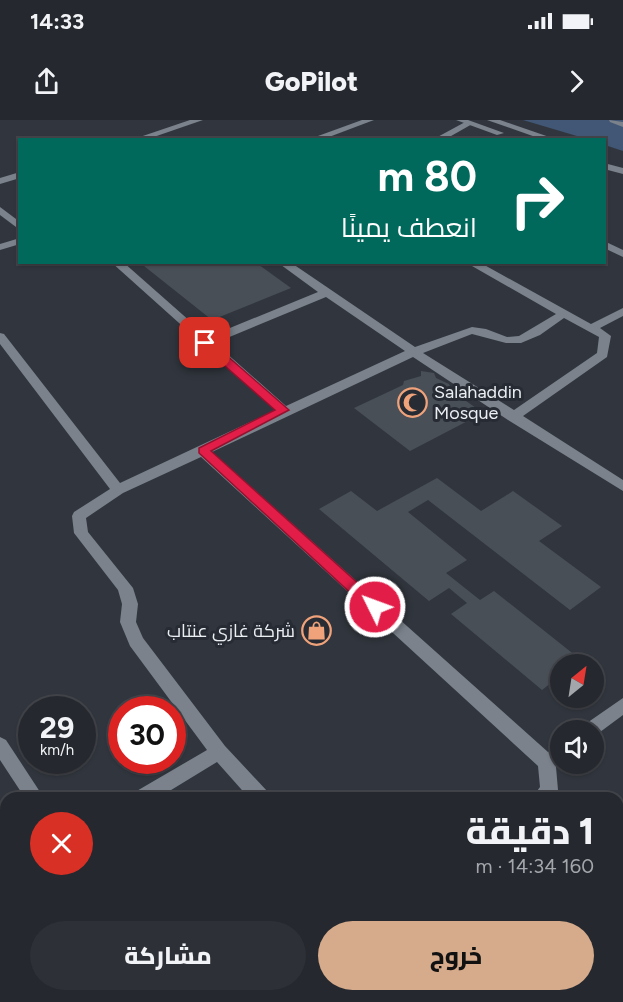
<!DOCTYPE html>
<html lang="ar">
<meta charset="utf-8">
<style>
body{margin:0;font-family:Figtree,Cairo,sans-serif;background:#2d3036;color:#f1f3f6;direction:rtl;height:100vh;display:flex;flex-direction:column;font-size:22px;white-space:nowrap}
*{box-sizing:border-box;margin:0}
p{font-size:20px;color:#a3a6aa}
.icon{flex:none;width:33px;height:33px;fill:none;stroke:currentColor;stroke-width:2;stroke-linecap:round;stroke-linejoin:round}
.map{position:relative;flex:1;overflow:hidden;direction:ltr}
.sheet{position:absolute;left:0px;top:672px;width:624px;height:210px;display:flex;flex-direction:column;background:#25282e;border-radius:18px 18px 0 0;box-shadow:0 2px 4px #0004,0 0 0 2px #42444a;direction:rtl}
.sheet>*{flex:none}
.guide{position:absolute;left:18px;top:18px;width:588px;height:126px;border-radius:0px;box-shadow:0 2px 4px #0004,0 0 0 2px #42444a;direction:rtl;background:#00695c;color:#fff;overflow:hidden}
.needle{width:39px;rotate:30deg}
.controls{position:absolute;left:550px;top:534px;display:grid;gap:12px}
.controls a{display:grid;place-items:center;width:54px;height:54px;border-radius:50%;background:#25282e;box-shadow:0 2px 4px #0004,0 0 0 2px #42444a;font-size:30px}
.speed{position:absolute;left:18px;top:576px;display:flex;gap:12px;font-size:30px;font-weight:700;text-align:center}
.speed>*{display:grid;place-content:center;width:78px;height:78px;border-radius:50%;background:#25282e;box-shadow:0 2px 4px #0004,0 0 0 2px #42444a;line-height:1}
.speed small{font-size:15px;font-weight:400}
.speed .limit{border:9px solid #d22;background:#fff;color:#111}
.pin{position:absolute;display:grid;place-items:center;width:51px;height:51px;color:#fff;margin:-26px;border-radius:12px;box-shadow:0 3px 9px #0006}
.me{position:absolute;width:66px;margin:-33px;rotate:312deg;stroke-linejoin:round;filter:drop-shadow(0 0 4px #0008)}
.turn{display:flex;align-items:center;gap:21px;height:126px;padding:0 30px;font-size:27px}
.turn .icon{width:78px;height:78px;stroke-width:2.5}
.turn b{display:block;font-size:42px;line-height:51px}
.round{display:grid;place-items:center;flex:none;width:63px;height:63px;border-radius:32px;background:#2d3036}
.headline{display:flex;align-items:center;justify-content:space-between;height:102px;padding:0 30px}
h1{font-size:36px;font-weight:800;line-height:45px}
.cta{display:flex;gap:12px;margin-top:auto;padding:12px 30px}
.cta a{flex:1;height:69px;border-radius:36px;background:#d6ab8b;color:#111;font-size:24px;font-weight:800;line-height:69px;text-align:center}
.cta a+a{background:#2d3036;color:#f1f3f6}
.status{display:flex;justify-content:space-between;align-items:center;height:42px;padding:0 30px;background:#25282e;direction:ltr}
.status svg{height:16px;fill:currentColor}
header{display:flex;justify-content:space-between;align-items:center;height:78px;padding:0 30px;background:#25282e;font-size:27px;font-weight:800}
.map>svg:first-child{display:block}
.green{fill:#415775}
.building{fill:#494f57}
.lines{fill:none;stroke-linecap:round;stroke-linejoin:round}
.lane{fill:#7b828b;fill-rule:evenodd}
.street{fill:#7b828b;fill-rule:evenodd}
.secondary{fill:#7b828b;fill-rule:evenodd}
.route{fill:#e11d48;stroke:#92132f;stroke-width:1.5}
.labels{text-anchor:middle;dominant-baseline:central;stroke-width:6;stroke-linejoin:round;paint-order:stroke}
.poi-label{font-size:18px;fill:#ebeef3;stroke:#272c34;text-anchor:start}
</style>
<div class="status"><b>14:33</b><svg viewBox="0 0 49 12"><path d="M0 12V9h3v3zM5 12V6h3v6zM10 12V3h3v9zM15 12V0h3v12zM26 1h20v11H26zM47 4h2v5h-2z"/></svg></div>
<header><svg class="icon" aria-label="forward" viewBox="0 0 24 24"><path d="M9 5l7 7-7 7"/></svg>GoPilot<svg class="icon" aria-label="share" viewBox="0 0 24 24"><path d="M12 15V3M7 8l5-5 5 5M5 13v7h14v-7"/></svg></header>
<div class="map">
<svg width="623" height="882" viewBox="0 0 623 882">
<rect width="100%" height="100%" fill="#31363e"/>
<!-- green -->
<polygon class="green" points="523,0 623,0 623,31 605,25 604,20 587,19"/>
<!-- building -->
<g class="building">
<polygon points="139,142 255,142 291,168 212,200"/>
<polygon points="421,251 434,253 436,258 449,264 452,271 483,293 410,331 354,288 403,265 404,261 421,256"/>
<polygon points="437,358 481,391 513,371 562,406 539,421 601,467 570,490 428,380 408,392 467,440 446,453 480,480 494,471 581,540 575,544 561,544 561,555 542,570 451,494 467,483 449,468 429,481 319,389 351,371 377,391"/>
</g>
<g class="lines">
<!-- lane -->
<polygon class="lane" points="609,0 623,2 623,7 610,2"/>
<!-- street -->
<g class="street">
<polygon points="190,0 203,0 145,20 131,20"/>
<polygon points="362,0 374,0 321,20 307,20"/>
<polygon points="467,1 474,3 444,20 432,20"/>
<polygon points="20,52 20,58 0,64 0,58"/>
<polygon points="0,87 20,102 20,110 0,95"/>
<polygon points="20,118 20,124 0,130 0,124"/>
<polygon points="604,121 623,130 623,137 604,128"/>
<path d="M 111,142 L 123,142 L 208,217 L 318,172 L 277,142 L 290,142 L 415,227 L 472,207 L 486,209 L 507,217 L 519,216 L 556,194 L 465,142 L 479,142 L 591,204 L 623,188 L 623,196 L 600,208 L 611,216 L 607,237 L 523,296 L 623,360 L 623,371 L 508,300 L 413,237 L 212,332 L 548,632 L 561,625 L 561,643 L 556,647 L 558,670 L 553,678 L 532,678 L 540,667 L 538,646 L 201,337 L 123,373 L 86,398 L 88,412 L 133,468 L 138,484 L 136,502 L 143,518 L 225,626 L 268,672 L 270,678 L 249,678 L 217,642 L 158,678 L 133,678 L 135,672 L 207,630 L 130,526 L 120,502 L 122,484 L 118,470 L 74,413 L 72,396 L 74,392 L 110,369 L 0,224 L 0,213 L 4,214 L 120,363 L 276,290 ZM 326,177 L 405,231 L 286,286 L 215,223 ZM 564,198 L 599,217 L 597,233 L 514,290 L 423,233 L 472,214 L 506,223 L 521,223 L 540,215 Z"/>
<polygon points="623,578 623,595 596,615 594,616 594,610 581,610 584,605"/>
<polygon points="0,617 6,620 44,678 25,678 0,640"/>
<polygon points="6,754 6,775 0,778 0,757"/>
<polygon points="618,781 623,783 623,806 618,804"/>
<polygon points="323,876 349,876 346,882 320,882"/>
</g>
<!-- secondary -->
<g class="secondary">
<polygon points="456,0 468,0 504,13 497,15"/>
<polygon points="487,0 500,0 558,20 544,20"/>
<polygon points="604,43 623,48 623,54 604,49"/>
</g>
</g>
<!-- route -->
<polygon class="route" points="201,220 209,220 289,290 211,331 380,483 382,487 380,491 370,491 199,333 199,328 275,290 201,225"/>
<!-- icons -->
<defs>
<symbol id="mosque-ring" viewBox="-11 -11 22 22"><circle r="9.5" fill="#272c34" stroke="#f0a27a" stroke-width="1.5"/><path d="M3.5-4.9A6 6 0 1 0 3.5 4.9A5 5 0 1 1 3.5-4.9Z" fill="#f0a27a"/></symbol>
<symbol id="shop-ring" viewBox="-11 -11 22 22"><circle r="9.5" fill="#272c34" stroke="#f0a27a" stroke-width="1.5"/><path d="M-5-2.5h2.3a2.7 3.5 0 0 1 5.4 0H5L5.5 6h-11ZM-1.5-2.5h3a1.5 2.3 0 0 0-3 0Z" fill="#f0a27a"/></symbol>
</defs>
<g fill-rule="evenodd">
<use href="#mosque-ring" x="396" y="266" width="33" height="33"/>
<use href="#shop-ring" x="300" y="494" width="33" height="33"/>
</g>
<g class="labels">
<!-- poi labels -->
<g class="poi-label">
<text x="434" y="272">Salahaddin<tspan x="434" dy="21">Mosque</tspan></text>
<text x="295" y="511" text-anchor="end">شركة غازي عنتاب</text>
</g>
</g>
</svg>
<div class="controls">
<a><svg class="needle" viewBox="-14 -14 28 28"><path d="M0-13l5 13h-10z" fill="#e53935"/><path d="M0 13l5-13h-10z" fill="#a3a6aa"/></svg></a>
<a><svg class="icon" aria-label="sound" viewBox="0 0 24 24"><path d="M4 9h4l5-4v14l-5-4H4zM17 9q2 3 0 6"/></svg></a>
</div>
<div class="speed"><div>29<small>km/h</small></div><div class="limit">30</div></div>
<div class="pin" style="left:205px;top:223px;background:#d93025"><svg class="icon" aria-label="arrive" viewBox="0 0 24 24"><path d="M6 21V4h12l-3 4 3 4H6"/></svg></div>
<svg class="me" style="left:375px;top:487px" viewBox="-20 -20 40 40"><circle r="17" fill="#e11d48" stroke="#fff" stroke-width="3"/><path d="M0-11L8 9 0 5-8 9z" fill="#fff"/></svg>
<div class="guide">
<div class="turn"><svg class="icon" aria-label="right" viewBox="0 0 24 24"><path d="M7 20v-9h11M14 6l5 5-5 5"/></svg><div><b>80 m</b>انعطف يمينًا</div></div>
</div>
<section class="sheet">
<div class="headline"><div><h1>1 دقيقة</h1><p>160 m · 14:34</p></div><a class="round" style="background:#d93025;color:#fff"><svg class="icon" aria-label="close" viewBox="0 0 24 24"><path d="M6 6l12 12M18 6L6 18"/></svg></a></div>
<div class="cta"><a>خروج</a><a>مشاركة</a></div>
</section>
</div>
